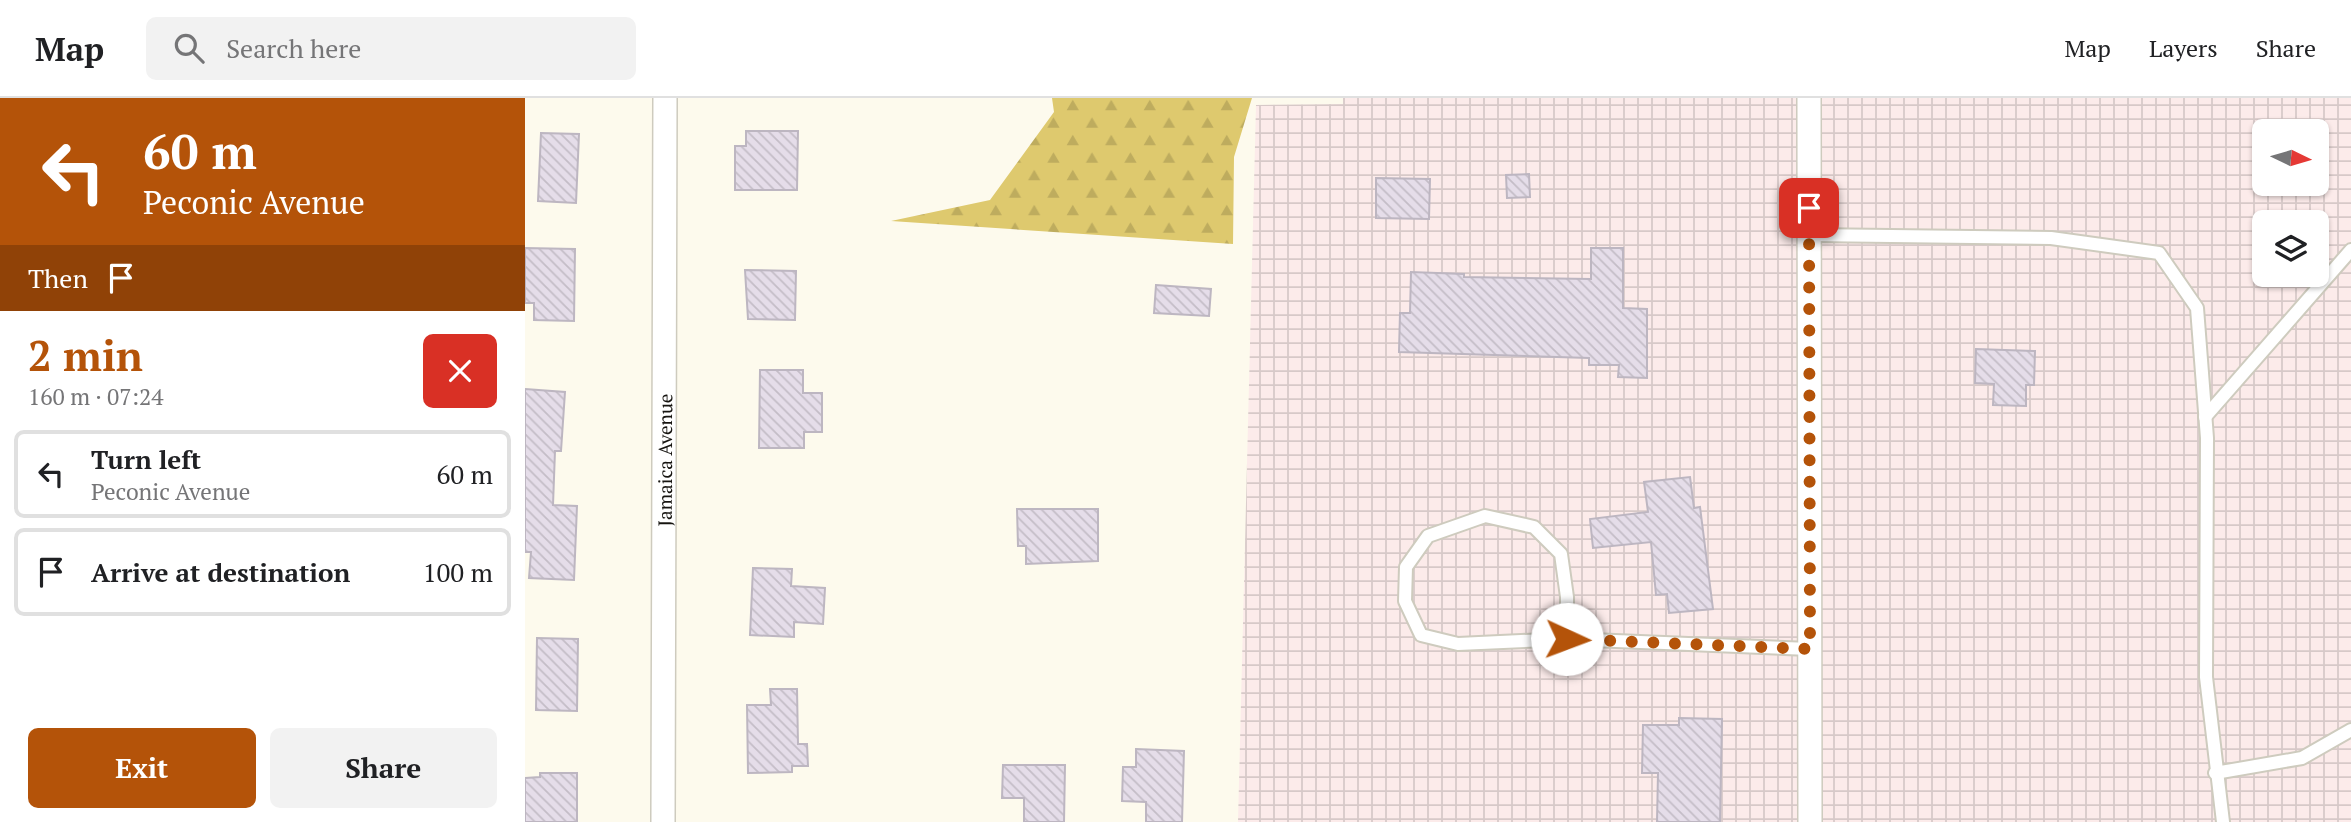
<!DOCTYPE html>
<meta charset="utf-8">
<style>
body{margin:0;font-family:"PT Serif",serif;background:#f2f2f2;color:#202124;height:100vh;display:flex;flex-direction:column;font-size:26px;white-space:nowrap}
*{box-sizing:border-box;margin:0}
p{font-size:23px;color:#757577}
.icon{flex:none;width:38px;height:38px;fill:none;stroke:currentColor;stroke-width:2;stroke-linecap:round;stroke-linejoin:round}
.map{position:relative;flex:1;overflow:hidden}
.side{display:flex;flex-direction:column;background:#fff;width:525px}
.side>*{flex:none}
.banner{background:#b45309;color:#fff;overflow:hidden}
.needle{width:46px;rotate:95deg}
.fabs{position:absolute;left:1727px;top:21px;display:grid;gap:14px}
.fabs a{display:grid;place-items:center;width:77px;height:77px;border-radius:10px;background:#fff;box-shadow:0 2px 5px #0004;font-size:35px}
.pin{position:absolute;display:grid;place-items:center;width:60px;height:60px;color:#fff;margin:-30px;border-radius:14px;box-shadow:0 4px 10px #0006}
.me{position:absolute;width:77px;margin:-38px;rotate:92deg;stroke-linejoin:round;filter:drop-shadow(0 0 5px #0008)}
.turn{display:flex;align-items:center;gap:24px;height:147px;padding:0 28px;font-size:32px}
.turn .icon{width:91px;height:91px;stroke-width:2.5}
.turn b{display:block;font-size:49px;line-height:60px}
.then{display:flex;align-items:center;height:66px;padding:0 28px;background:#0003;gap:14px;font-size:26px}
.round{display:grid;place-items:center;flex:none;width:74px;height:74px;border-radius:10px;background:#f2f2f2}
.overview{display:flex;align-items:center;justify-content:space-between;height:119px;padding:0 28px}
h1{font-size:42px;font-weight:700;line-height:52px;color:#b45309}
.cta{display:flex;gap:14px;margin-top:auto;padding:14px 28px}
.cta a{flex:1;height:80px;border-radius:10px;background:#b45309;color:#fff;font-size:28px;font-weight:700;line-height:80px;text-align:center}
.cta a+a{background:#f2f2f2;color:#202124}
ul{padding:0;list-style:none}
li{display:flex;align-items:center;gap:21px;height:88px;margin:0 14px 10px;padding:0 14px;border:4px solid #e0e0e0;border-radius:10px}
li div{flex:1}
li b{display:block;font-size:26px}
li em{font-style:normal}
header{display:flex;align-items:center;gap:42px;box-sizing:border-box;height:98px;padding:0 35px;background:#fff;border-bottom:2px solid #e0e0e0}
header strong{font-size:33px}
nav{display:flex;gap:38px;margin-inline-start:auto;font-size:24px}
.search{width:490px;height:63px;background:#f2f2f2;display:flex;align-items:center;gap:18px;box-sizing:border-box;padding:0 24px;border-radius:10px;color:#757577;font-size:26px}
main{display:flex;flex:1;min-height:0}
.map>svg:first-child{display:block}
.industrial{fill:url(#industrial-grid);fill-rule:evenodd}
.forest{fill:url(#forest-firs)}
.building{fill:url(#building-back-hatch);stroke:#bdb6c1;stroke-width:2}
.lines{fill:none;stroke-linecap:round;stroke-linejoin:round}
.service-casing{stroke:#cecbbe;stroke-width:16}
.minor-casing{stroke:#cecbbe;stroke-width:26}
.service{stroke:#fff;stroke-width:12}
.minor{stroke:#fff;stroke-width:23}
.route{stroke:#b45309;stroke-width:12;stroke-dasharray:0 21.6}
.labels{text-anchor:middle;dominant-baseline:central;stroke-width:5;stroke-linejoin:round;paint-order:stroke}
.street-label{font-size:19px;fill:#161410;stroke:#fdfaed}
</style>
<header>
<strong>Map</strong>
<div class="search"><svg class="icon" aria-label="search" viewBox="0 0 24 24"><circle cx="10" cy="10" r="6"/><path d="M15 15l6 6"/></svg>Search here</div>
<nav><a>Map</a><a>Layers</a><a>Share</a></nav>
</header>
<main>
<section class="side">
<div class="banner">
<div class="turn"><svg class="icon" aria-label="left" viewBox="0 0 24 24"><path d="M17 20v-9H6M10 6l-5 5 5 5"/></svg><div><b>60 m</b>Peconic Avenue</div></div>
<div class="then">Then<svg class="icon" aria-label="arrive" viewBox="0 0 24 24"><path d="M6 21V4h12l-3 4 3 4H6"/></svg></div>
</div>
<div class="overview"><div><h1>2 min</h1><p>160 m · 07:24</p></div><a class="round" style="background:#d93025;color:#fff"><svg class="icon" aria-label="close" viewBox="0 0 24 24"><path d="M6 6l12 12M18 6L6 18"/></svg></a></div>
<ul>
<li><svg class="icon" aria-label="left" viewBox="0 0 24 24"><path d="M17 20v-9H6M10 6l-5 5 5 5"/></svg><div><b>Turn left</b><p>Peconic Avenue</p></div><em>60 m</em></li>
<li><svg class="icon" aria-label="arrive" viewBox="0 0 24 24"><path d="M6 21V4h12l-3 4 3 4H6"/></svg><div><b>Arrive at destination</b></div><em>100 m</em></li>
</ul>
<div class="cta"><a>Exit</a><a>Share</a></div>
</section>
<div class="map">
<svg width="1826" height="724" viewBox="0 0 1826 724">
<defs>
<pattern id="industrial-grid" width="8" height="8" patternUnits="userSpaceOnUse" patternTransform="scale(1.75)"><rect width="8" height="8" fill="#fcebea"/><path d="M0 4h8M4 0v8" fill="none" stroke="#d7c9c8"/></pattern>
<pattern id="forest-firs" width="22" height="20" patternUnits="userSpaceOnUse" patternTransform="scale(1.75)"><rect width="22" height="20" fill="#dec96e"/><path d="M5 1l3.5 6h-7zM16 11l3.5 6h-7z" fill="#beac5e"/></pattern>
<pattern id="building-back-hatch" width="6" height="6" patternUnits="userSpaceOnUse" patternTransform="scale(1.75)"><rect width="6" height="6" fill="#e5dde9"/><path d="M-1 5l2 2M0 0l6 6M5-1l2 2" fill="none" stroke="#c4bdc7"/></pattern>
</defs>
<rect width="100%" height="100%" fill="#fdfaed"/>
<!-- industrial -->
<path class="industrial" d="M 818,0 L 1826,0 L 1826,724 L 713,724 L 731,7 L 818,6 ZM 1740,33 L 1792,33 L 1792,86 L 1740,86 ZM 1740,124 L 1792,124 L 1792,177 L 1740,177 Z"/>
<!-- forest -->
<polygon class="forest" points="527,0 727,0 709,59 708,146 366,123 465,102 529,14"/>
<!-- building -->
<g class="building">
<polygon points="221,33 273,33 272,92 210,92 210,48 221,48"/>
<polygon points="16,35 54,36 51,105 13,103"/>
<polygon points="1004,76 1005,99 982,100 981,77"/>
<polygon points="851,80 905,81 904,121 851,120"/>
<polygon points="0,150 50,151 49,223 9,222 9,205 0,205"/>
<polygon points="1066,150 1098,150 1098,210 1122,211 1122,280 1093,279 1094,267 1064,267 1064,260 874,254 875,215 885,215 886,174 939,176 939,179 1066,181"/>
<polygon points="220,172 271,173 270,222 223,221"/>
<polygon points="631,187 686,191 684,218 629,215"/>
<polygon points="1451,251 1510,253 1509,287 1501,287 1501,308 1468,307 1469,286 1450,285"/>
<polygon points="235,272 278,272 278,295 297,295 297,334 279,334 279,350 234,350"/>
<polygon points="0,291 40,294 36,353 30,353 28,407 52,408 49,482 4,480 6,454 0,454"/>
<polygon points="1165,379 1169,410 1175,409 1188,511 1144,515 1142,496 1131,497 1126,444 1068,450 1065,421 1123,414 1119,384"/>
<polygon points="492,411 573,411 573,463 501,466 501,448 493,448"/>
<polygon points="228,470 267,471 266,488 300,490 298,526 269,524 269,539 225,537"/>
<polygon points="12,540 53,541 52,613 11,612"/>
<polygon points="245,591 272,591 273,646 282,646 283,668 267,668 267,674 223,675 222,607 246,607"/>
<polygon points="1154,620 1197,621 1195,724 1132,724 1133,675 1117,675 1118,627 1154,627"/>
<polygon points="611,651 659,653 657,724 621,724 621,704 597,703 598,669 611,669"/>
<polygon points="478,667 540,667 539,724 499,724 499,700 477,700"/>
<polygon points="15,675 52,675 52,724 0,724 0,680 15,679"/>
</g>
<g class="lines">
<defs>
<g id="service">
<polyline points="1284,137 1526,140 1634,155 1672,210 1682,340 1681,579 1698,724"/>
<polyline points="1680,319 1826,152"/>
<polyline points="1042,541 1042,499 1036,456 1009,429 960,418 903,438 881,469 880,503 896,537 933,546 1042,541 1285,551"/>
<polyline points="1690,675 1777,660 1826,632"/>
</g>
<g id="minor">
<polyline points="1284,0 1285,724"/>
<path id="s1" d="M 138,724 L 140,0"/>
</g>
</defs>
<!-- service casing -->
<use href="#service" class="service-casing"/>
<!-- minor casing -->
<use href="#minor" class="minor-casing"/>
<!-- service -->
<use href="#service" class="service"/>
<!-- minor -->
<use href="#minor" class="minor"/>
</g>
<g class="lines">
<!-- route -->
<polyline class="route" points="1042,541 1285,551 1284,110"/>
</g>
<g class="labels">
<!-- street labels -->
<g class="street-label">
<text stroke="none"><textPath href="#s1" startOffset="362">Jamaica Avenue</textPath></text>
</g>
</g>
</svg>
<div class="fabs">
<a><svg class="needle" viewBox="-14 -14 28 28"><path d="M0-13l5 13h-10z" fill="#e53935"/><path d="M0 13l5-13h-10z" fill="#757577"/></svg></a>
<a><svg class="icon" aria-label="layers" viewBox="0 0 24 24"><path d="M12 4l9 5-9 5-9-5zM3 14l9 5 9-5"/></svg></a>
</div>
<div class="pin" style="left:1284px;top:110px;background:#d93025"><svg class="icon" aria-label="arrive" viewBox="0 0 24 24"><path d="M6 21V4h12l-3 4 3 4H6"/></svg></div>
<svg class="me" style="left:1042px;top:541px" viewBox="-20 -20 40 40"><circle r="19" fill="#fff"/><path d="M0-13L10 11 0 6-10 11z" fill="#b45309"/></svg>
</div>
</main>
